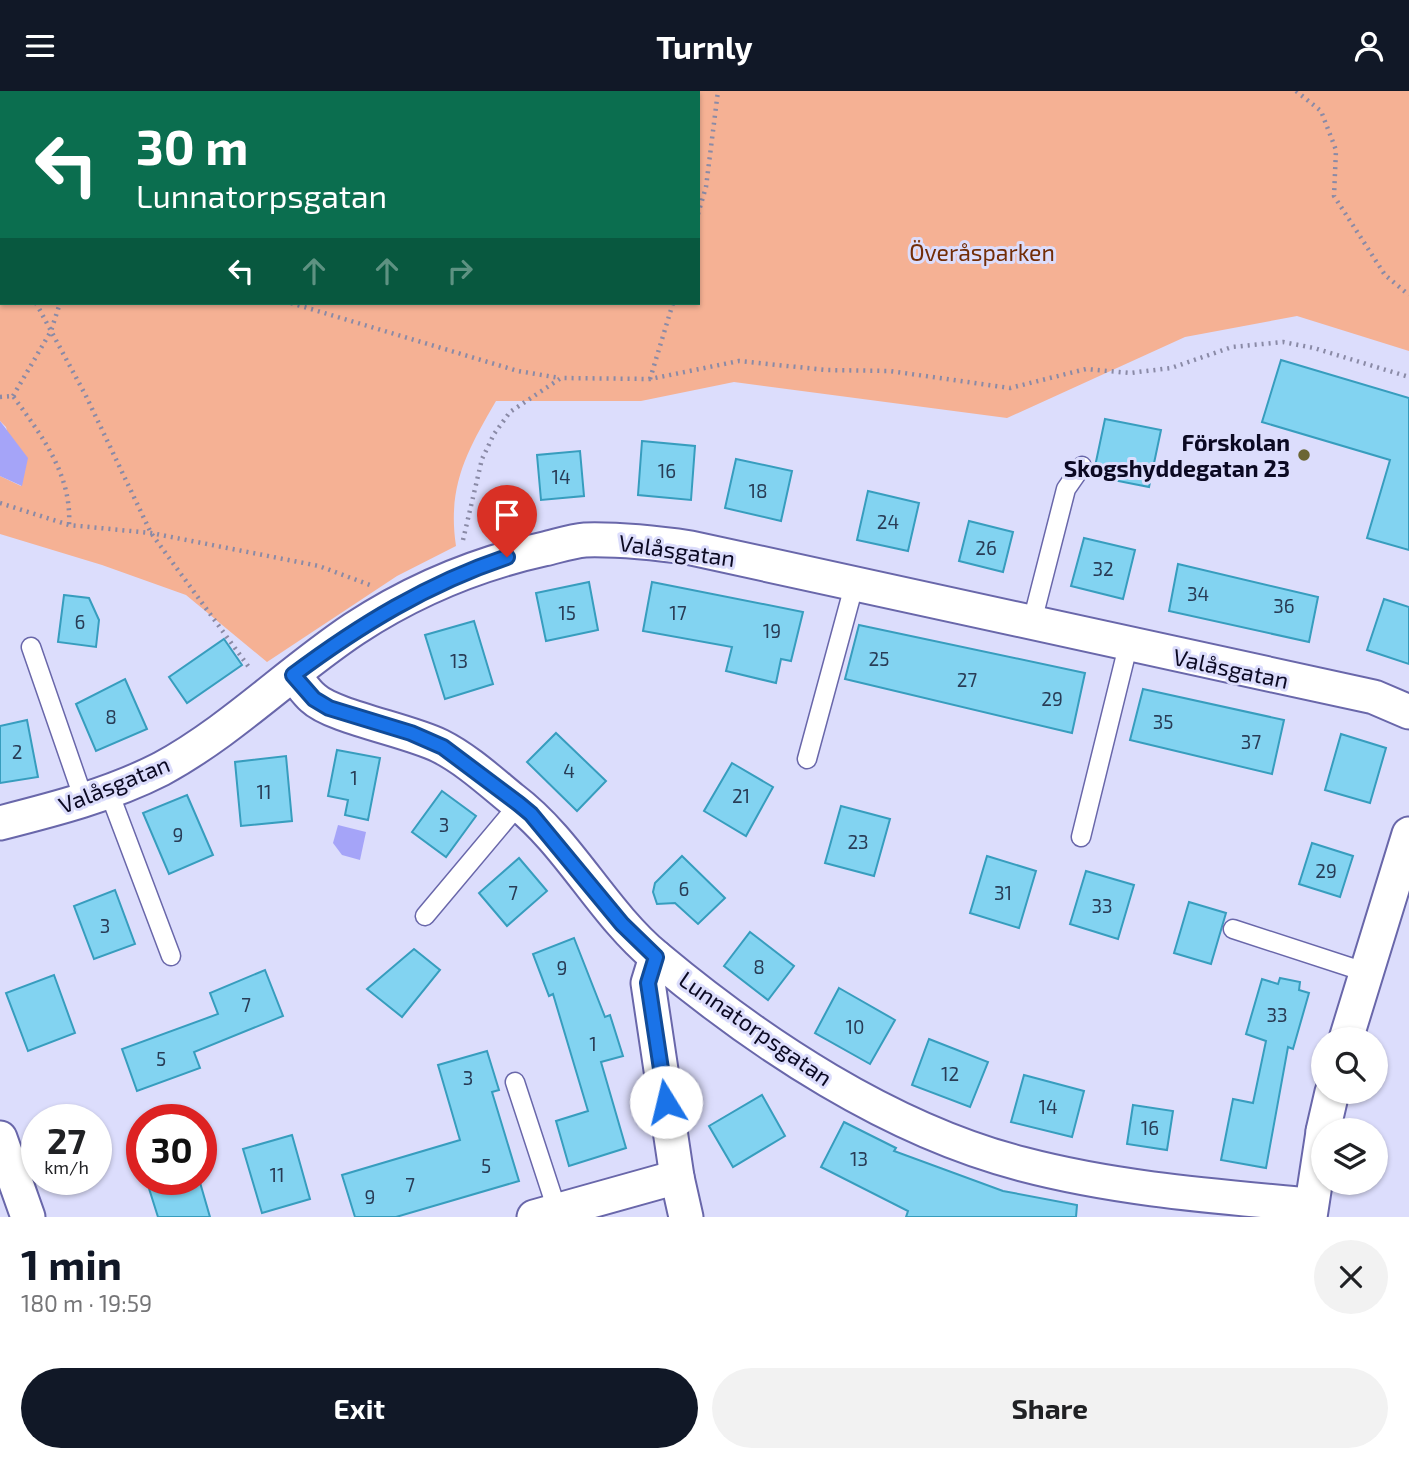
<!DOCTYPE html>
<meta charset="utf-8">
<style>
body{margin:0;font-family:"Exo 2",sans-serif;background:#f2f2f2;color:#202124;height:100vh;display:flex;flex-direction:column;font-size:26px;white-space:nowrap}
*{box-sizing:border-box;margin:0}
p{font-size:23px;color:#757577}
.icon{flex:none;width:38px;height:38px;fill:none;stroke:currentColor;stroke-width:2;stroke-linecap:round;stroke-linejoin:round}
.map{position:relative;height:1126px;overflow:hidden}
.panel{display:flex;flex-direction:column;background:#fff;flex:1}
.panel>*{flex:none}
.banner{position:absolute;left:0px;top:0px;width:700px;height:214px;box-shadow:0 2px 5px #0004;background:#0b6e4f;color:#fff;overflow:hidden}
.controls{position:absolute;left:1311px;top:936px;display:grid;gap:14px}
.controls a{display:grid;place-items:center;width:77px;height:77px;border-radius:50%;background:#fff;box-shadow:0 2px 5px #0004;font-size:35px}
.speed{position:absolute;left:21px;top:1013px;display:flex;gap:14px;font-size:35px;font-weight:700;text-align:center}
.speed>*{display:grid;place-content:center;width:91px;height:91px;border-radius:50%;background:#fff;box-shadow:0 2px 5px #0004;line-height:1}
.speed small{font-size:18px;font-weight:400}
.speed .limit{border:10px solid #d22;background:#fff;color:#111}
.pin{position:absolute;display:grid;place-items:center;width:60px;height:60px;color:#fff;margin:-72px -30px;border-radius:50% 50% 50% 0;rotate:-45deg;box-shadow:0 0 7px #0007}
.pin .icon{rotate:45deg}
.me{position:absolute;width:77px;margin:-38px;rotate:351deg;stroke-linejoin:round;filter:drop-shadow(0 0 5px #0008)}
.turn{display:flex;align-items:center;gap:24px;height:147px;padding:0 21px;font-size:32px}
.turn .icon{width:91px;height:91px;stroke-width:2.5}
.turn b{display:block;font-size:49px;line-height:60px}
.lanes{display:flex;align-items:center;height:66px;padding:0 21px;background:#0003;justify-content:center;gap:35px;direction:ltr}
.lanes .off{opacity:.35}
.round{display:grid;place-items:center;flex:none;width:74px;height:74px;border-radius:37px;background:#f2f2f2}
.headline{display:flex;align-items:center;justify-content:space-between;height:119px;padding:0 21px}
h1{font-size:42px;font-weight:700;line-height:52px;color:#111827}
.cta{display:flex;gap:14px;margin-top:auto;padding:14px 21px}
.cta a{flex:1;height:80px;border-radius:42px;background:#111827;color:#fff;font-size:28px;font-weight:700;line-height:80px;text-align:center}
.cta a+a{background:#f2f2f2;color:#202124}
header{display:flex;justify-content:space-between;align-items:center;height:91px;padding:0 21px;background:#111827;color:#fff;font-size:32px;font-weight:700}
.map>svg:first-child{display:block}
.green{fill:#f5b194;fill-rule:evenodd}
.water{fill:#a5a4f8}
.building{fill:#82d3f1;stroke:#379dbe;stroke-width:2}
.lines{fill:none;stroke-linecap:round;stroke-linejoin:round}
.lane-casing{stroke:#6967aa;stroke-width:21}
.street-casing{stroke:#6967aa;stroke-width:37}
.path{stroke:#8a8aa6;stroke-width:4.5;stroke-dasharray:2 5;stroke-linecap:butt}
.lane{stroke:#fff;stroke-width:18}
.street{stroke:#fff;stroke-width:33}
.route-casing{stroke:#114b97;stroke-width:18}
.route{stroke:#1a73e8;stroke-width:12}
.poi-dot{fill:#6b6633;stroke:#dcddfc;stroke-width:2.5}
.labels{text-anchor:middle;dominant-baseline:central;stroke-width:6;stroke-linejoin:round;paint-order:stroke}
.number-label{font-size:19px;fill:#293c56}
.park-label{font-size:23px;fill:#722d07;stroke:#dcddfc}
.poi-label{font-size:23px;font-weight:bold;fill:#0b0922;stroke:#dcddfc;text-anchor:end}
.street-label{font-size:23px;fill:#0b0922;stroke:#dcddfc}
</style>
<header><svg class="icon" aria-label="menu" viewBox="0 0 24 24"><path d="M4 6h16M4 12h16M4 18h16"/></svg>Turnly<svg class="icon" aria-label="person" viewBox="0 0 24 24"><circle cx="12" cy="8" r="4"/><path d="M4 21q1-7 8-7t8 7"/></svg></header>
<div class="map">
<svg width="1409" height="1126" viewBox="0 0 1409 1126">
<rect width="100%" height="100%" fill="#dcddfc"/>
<!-- green -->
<path class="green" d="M 0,0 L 1409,0 L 1409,260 L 1297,225 L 1185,246 L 1007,327 L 734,291 L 641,310 L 496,310 C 467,360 447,395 456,455 L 397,485 L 267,571 L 186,504 L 102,474 L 0,443 L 0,385 L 21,395 L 6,336 L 0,330 ZM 2,2 L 698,2 L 698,212 L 2,212 Z"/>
<!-- water -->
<g class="water">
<polygon points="0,330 28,367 22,395 0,385"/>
<polygon points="338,734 366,741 360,769 342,764 333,752"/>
</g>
<!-- building -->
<g class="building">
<polygon points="1281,269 1409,307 1409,459 1367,447 1390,369 1262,331"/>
<polygon points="1105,328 1161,339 1149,396 1093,385"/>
<polygon points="642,350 695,355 691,409 638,404"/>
<polygon points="580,360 584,405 541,409 537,364"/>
<polygon points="736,368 792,380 781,430 725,417"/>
<polygon points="868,400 919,412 908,460 857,449"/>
<polygon points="969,430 1013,441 1003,481 959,470"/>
<polygon points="1084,447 1135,459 1123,508 1071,495"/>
<polygon points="1178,473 1318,506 1309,551 1169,520"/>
<polygon points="589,491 598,539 546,550 536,502"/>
<polygon points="652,491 803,521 791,570 781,568 776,592 726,580 732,556 643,540"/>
<polygon points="64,504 89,507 99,529 96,556 58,551"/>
<polygon points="1384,508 1409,516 1409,573 1367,559"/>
<polygon points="474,530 493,593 445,608 425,544"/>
<polygon points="859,534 1085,582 1072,642 845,588"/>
<polygon points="224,548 242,574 187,612 169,586"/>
<polygon points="125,588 147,638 96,660 76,613"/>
<polygon points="1143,598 1284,629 1272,683 1130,649"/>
<polygon points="27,629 38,686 0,692 0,635"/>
<polygon points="556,642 606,690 577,720 527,671"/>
<polygon points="1341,643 1386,657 1370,712 1325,699"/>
<polygon points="337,659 380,667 368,729 345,724 348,709 328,705"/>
<polygon points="286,665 292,730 241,735 235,671"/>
<polygon points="732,672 773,696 746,745 704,720"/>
<polygon points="442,700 476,725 446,766 412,741"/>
<polygon points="187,704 213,764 169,783 143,722"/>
<polygon points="841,715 890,728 874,785 825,772"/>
<polygon points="1312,752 1353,765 1340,806 1299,793"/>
<polygon points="682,765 725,807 698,833 675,812 657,813 653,801 655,792"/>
<polygon points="987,765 1036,780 1019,837 970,822"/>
<polygon points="519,767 547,800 507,835 479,802"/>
<polygon points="1086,780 1134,794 1118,848 1070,833"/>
<polygon points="115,799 135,853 94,868 74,815"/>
<polygon points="1189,811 1226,822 1211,873 1174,862"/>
<polygon points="750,841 794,875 768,909 724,875"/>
<polygon points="574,847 605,926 610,924 623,965 601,971 626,1057 569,1075 556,1030 588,1020 553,903 549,905 533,863"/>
<polygon points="414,858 440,879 402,926 367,898"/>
<polygon points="265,879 283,925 194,961 200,977 137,1000 122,958 218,923 210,902"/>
<polygon points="54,884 75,942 28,960 6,902"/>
<polygon points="1280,887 1300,891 1299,899 1309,902 1293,958 1288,956 1266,1077 1221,1069 1233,1008 1253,1012 1266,950 1246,943 1262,888 1278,893"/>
<polygon points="839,897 895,929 870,973 815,942"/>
<polygon points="929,948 988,971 970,1016 912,994"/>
<polygon points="487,960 499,999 492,1001 519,1090 396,1126 355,1126 342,1084 460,1049 438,974"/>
<polygon points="1024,984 1084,1000 1072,1046 1011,1031"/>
<polygon points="762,1004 785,1045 733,1076 709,1035"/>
<polygon points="1133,1014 1173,1020 1167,1059 1127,1053"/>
<polygon points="844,1031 896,1057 894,1060 1003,1100 1077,1114 1076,1126 906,1126 908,1120 821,1076"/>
<polygon points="292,1044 310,1108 262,1122 243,1058"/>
<polygon points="146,1088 199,1088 210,1126 158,1126"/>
</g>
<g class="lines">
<defs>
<g id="lane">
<polyline points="1032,531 1066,398 1082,375"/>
<polyline points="31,556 84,709"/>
<polyline points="807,668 855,491"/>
<polyline points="109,701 171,865"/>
<polyline points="1081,746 1128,555"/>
<polyline points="425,825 519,713"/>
<polyline points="1233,838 1365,881"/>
<polyline points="515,991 557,1119"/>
</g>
<g id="street">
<path d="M 293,584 C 300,591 305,600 313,607 C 333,626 408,639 440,655 C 466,668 490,690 512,708 C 569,751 601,820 656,866 C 760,953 890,1039 1022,1073 C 1117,1098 1213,1105 1311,1114"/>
<path d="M 0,732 C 55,718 110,704 161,678 C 231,640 288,582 354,538 C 412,500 476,473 544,458 C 557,455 572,450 585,449 C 621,448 656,452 691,457 L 1374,606 L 1409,621"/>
<polyline points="656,866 648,892 677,1086 686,1126"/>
<polyline points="1346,948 1409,743"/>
<polyline points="1323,1040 1332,1001"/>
<polyline points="0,1047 28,1126"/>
<polyline points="534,1126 677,1086"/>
<polyline points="1310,1126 1323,1041"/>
</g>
</defs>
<!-- lane casing -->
<use href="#lane" class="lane-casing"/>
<!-- street casing -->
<use href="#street" class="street-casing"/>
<!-- path -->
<g class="path">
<polyline points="1296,0 1321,20 1336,59 1334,105 1385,184 1409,204"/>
<polyline points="0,6 2,10"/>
<polyline points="0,89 2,86"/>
<polyline points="698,123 706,96 718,0"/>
<polyline points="0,141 2,141"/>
<polyline points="0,166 2,168"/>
<polyline points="36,212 86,305 151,442 251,579"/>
<polyline points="291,212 518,280 560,287"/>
<polyline points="650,288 673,212"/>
<polyline points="13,305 51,240 60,212"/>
<path d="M 0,306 L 13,305 C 41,344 72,383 69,434"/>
<polyline points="0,412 69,434 151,442 319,475 370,494"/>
<polyline points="463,449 482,368 494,343 510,321 561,287 650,288 739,270 826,279 890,280 1010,297 1086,278 1130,282 1171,277 1232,256 1283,251 1314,257 1409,286"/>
</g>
<!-- lane -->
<use href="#lane" class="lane"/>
<!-- street -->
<use href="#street" class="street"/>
</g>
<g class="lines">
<defs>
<path id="route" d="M 507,466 C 427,493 360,534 293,584 L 314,608 L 329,617 L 411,642 L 443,656 L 519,713 L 531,723 L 622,833 L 656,866 L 648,892 L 666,1011"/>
</defs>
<!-- route casing -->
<use href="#route" class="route-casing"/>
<!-- route -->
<use href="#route" class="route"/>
</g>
<!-- markers -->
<circle class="poi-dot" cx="1304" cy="364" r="7"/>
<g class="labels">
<!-- number labels -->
<g class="number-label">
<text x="667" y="379">16</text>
<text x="561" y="385">14</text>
<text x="758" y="399">18</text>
<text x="888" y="430">24</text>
<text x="986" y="456">26</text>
<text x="1103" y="477">32</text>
<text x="1198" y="502">34</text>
<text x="1284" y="514">36</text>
<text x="567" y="521">15</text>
<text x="678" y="521">17</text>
<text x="80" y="530">6</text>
<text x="772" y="539">19</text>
<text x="879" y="567">25</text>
<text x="459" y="569">13</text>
<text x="967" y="588">27</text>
<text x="1052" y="607">29</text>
<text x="111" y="625">8</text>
<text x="1163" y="630">35</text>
<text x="1251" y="650">37</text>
<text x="17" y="660">2</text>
<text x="569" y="679">4</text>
<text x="354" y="686">1</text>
<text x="264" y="700">11</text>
<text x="741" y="704">21</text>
<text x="444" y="733">3</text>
<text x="178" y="743">9</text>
<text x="858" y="750">23</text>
<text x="1326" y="779">29</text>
<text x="684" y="797">6</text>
<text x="513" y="801">7</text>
<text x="1003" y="801">31</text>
<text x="1102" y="814">33</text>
<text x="105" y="834">3</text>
<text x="759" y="875">8</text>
<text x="562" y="876">9</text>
<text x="246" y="913">7</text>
<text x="1277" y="923">33</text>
<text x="855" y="935">10</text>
<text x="593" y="952">1</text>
<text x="161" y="967">5</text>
<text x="950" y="982">12</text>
<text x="468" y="986">3</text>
<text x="1048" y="1015">14</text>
<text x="1150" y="1036">16</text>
<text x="859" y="1067">13</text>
<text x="486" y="1074">5</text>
<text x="277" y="1083">11</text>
<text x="410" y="1093">7</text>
<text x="370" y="1105">9</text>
</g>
<!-- park labels -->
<g class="park-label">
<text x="982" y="161">Överåsparken</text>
</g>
<!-- poi labels -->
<g class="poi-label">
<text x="1290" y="351">Förskolan<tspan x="1290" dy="26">Skogshyddegatan 23</tspan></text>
</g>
<!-- street labels -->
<g class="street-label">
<text transform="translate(677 459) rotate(8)">Valåsgatan</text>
<text transform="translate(1231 577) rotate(12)">Valåsgatan</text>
<text transform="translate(114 693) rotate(-22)">Valåsgatan</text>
<text transform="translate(756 937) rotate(35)">Lunnatorpsgatan</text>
</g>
</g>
</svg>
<div class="controls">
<a><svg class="icon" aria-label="search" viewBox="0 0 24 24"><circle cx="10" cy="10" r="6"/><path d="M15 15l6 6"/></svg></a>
<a><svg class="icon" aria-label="layers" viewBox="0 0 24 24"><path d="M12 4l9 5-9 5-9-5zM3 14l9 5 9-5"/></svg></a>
</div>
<div class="speed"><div>27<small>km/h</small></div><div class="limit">30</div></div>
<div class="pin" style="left:507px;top:466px;background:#d93025"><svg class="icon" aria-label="arrive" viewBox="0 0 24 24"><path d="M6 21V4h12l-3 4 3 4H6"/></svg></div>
<svg class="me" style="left:666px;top:1011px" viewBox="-20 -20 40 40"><circle r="19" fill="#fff"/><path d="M0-13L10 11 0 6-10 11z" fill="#1a73e8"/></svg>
<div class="banner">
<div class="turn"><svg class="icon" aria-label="left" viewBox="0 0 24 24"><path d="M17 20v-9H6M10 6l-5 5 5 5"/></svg><div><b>30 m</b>Lunnatorpsgatan</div></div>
<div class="lanes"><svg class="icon" aria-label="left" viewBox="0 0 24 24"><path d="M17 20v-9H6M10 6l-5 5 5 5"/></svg><svg class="icon off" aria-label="ahead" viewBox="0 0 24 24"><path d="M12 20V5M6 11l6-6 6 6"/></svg><svg class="icon off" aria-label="ahead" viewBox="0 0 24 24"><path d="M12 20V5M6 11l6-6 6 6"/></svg><svg class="icon off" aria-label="right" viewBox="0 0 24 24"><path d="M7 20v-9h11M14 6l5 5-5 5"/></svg></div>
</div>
</div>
<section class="panel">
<div class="headline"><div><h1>1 min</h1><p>180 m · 19:59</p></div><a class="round"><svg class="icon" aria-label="close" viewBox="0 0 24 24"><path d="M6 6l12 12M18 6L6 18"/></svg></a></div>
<div class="cta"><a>Exit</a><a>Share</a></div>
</section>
